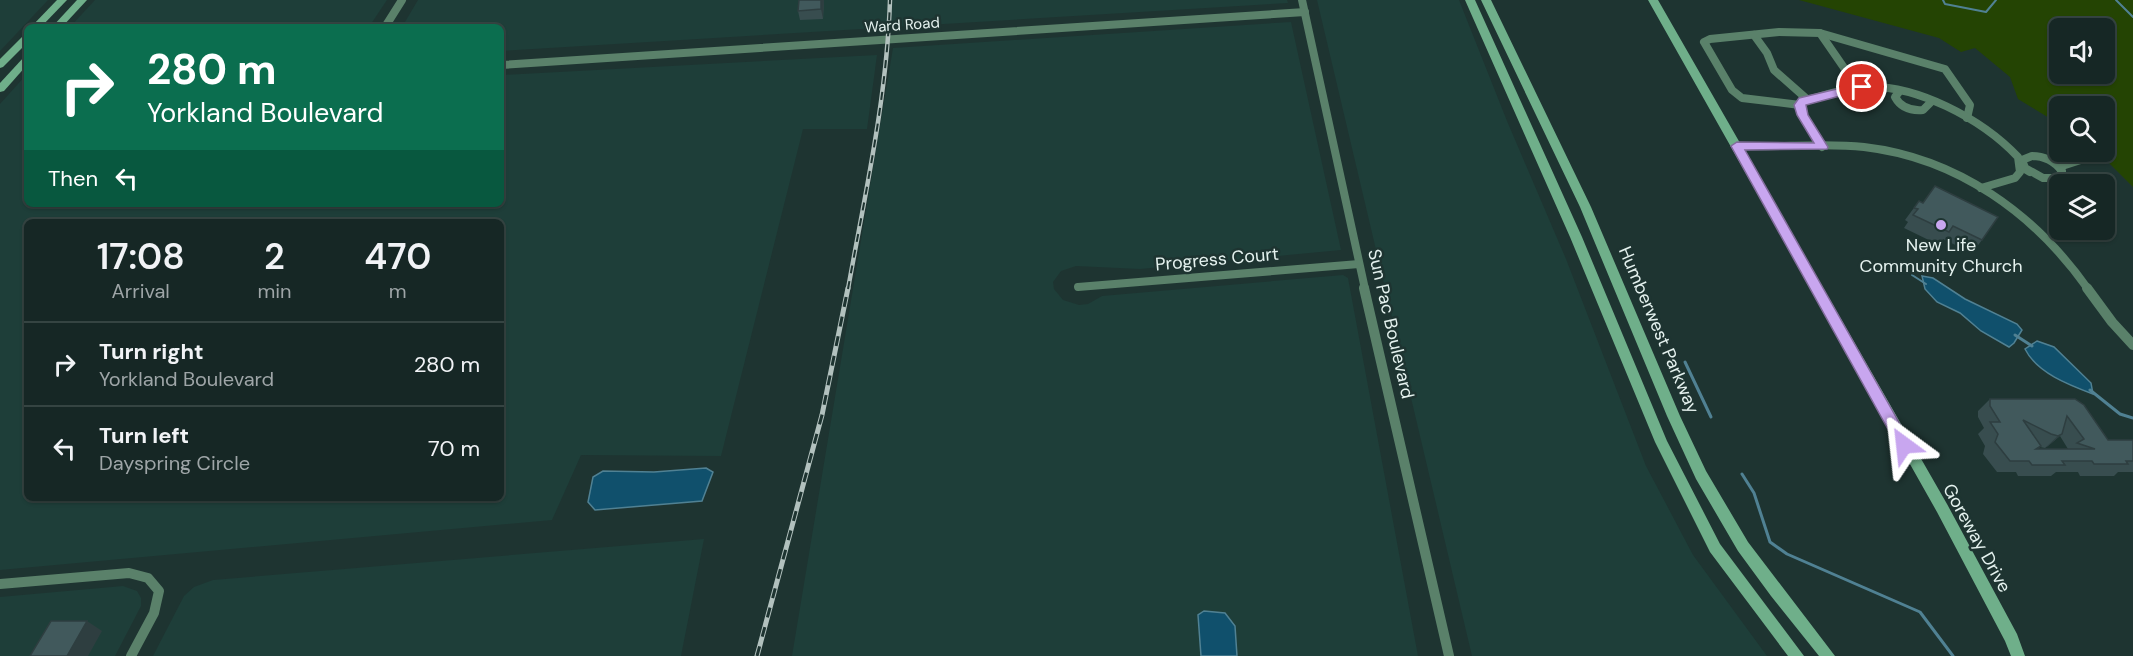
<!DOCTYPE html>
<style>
body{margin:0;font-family:"DM Sans",sans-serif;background:#1f2f2d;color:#f1f3f6;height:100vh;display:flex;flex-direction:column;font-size:22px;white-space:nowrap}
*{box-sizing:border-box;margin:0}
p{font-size:20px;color:#9ea5a7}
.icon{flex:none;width:33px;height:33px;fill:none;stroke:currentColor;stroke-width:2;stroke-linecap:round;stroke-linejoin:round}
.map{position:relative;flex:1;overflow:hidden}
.side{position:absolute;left:24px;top:219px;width:480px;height:282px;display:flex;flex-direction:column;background:#162725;border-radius:9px;box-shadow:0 2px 4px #0004,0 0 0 2px #354442}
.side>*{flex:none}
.top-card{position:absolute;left:24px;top:24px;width:480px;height:183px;border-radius:9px;box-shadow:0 2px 4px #0004,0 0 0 2px #354442;background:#0b6e4f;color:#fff;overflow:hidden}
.buttons{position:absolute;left:2049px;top:18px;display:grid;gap:12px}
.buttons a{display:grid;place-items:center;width:66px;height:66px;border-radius:9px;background:#162725;box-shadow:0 2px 4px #0004,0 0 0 2px #354442;font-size:30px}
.pin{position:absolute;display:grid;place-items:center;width:51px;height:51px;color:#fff;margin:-26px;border:3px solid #fff;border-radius:50%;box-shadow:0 2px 6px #0007}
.me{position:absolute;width:66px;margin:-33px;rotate:330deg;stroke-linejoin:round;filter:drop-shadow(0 0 4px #0008)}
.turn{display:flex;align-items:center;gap:21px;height:126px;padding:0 24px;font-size:27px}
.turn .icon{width:78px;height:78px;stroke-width:2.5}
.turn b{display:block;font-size:42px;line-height:51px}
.then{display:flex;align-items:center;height:57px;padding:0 24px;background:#0003;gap:12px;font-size:22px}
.eta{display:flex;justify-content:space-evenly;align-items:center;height:102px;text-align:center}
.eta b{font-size:36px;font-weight:600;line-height:42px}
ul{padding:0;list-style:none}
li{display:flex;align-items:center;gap:18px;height:84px;padding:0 24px;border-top:2px solid #354442}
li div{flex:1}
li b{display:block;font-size:22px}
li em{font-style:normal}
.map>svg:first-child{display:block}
.built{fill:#1e3e39;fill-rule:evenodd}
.green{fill:#244403;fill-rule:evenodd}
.water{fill:#10506c;stroke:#508193;stroke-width:1.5}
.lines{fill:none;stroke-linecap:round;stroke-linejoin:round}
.stream-far1{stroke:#508193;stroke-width:2}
.stream{stroke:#508193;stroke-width:3}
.street-far1{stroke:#5a816a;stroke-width:8}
.street{stroke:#5a816a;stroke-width:10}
.secondary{fill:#6faf8a;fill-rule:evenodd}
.rail-far1-casing{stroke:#b2c1be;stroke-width:4.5}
.rail-casing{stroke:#b2c1be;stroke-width:5}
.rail-far1{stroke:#1e3431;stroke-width:2;stroke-dasharray:8;stroke-linecap:butt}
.rail{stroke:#1e3431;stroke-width:3;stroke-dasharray:10;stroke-linecap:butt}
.wall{fill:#384d4f;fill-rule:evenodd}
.shaded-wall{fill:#2e3e40}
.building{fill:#41595c;stroke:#2e3e40;stroke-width:1.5;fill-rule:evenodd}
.route{fill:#c8a6ef;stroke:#826c9b;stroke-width:1.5}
.poi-dot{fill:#c8a6ef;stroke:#1e3431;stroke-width:2}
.labels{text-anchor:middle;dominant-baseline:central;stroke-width:5;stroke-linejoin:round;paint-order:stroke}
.far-street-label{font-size:15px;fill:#e5f2ef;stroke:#1e3431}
.poi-label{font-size:18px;fill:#e5f2ef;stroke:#1e3431}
.street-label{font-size:18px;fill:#e5f2ef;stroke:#1e3431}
</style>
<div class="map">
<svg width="2133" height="656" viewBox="0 0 2133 656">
<rect width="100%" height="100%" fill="#1e3431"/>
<!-- built -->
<g class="built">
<polygon points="0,0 48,0 0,51"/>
<polygon points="95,0 387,0 369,27 70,27"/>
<polygon points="418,0 1287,0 1288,3 501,51 501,27 402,27"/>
<polygon points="1317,0 1459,0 1507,121 1566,259 1646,466 1693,555 1767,656 1472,656"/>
<polygon points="1291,22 1341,250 1140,269 1076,266 1061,271 1053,282 1054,289 1063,300 1079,305 1088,304 1102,296 1343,275 1348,278 1418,656 792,656 893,48"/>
<path d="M 877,55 L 867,129 L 803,129 L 721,456 L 581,455 L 552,520 L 0,570 L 0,104 L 27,74 L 27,204 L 501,204 L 501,75 ZM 27,222 L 501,222 L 501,498 L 27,498 Z"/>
<polygon points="704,539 681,656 153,656 184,596 194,587 213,580"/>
<polygon points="123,586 137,591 141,598 141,606 115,656 0,656 0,597"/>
</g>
<!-- green -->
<path class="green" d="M 1799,0 L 2133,0 L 2133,187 L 2098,152 L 2104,152 L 2104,106 L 2060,106 L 2059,124 L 2018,99 L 2010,77 L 1975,48 L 1961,52 L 1939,38 ZM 2060,28 L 2104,28 L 2104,74 L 2060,74 Z"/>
<!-- water -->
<g class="water">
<polygon points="1922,276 1933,278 1965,299 2017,324 2022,330 2014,343 2009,347 1981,331 1960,313 1937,302 1925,289"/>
<path d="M 2037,341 L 2054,347 L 2091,383 L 2093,394 C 2069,385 2037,373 2025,349 Z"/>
<polygon points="706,468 713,472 702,501 595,510 588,502 593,477 603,471 654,472"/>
<polygon points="1204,611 1225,613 1235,626 1237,656 1201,656 1198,615"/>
</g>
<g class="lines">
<!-- stream-far1 -->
<g class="stream-far1">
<polyline points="1943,0 1945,4 1986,12 1996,0"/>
<polyline points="2116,0 2133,17"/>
<polyline points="1912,275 1926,284"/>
</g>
<!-- stream -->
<g class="stream">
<polyline points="2015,335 2032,346"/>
<polyline points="1685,362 1711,417"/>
<polyline points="2090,390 2120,414 2133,418"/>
<polyline points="1742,474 1754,493 1770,542 1787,554 1920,612 1953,656"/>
</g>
<!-- street-far1 -->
<g class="street-far1">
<polyline points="1302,0 1365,289"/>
<polyline points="385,27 402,0"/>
<polyline points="1820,33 1945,69 1970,105 1967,118"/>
<polyline points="1754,35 1767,53 1774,70 1808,100"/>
<polyline points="501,65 1305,12"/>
<path d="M 1899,92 L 1895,97 C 1901,108 1911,111 1923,110 L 1932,101"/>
<polyline points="1800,105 1742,98 1732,90 1704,42 1710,39 1779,32 1820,33 1858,88"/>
<path d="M 1800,105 L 1803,101 C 1822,97 1842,88 1862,87 C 1915,83 1982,119 2018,157 L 2020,172 L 2015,178 L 1981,188"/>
<polyline points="1800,105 1803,115 1822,147"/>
<path d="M 1737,146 C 1779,148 1822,142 1864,147 C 1958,158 2035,214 2088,289"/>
<path d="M 2032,156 C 2045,156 2054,161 2062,171 L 2058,178 L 2043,178 L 2025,168 L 2022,160 Z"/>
<polyline points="2020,166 2030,172"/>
<polyline points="2059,167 2090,157"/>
<polyline points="1078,287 1359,264"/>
</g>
<!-- street -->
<g class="street">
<polyline points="1364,288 1449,656"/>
<polyline points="2087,288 2112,322 2133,345"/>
<polyline points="0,584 129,573 148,578 159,591 154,613 131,656"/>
</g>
<!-- secondary -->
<g class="secondary">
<polygon points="57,0 67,0 41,27 31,27"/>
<polygon points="77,0 87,0 62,27 52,27"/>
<polygon points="1465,0 1475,0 1582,237 1667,441 1720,544 1804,656 1788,656 1710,552 1655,442 1570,237"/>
<polygon points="1481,0 1491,0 1591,207 1680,416 1706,471 1748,542 1835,656 1819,656 1771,596 1738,551 1696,479 1667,416 1580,207"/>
<polygon points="1648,0 1658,0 1947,504 2017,634 2025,656 2011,656 2005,641 1937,512"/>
<polygon points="27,34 27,43 3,67 0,68 0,59 24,35"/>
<polygon points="27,56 27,65 4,91 0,92 0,83 24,57"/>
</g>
<defs>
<path id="rail-far1" d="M 848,289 C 865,194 887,98 890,0"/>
<polyline id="rail" points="757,656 822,415 848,288"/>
</defs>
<!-- rail-far1 casing -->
<use href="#rail-far1" class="rail-far1-casing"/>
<!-- rail casing -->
<use href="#rail" class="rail-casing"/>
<!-- rail-far1 -->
<use href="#rail-far1" class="rail-far1"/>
<!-- rail -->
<use href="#rail" class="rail"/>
</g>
<!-- wall -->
<g class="wall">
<polygon points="799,0 824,0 823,19 800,20 798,11"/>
<polygon points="1919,201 1982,240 1972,253 1943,239 1939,245 1904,228 1908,222 1905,220"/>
<path d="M 1990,399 L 2075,399 L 2108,440 L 2133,440 L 2133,472 L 2118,472 L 2114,476 L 2080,476 L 2078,472 L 2056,472 L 2051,476 L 2018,476 L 2016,472 L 1997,472 L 1983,454 L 1985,446 L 1978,434 L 1984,428 L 1978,417 L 1978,411 ZM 2060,436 L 2068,449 L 2038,449 L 2040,447 L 2045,448 L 2048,446 Z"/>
</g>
<!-- shaded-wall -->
<g class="shaded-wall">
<polygon points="821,0 824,0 823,19 821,9"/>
<polygon points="2062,434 2048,446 2045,448 2058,436"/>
<polygon points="87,621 102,631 88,656 67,656"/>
</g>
<!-- building -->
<g class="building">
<polygon points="799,0 821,0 821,9 798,11"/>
<polygon points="1935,186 1998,217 1982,240 1953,226 1949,232 1913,215 1918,209 1914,208 1919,201 1923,203"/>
<path d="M 1990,399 L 2075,399 L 2084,405 L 2108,440 L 2133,440 L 2133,461 L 2126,461 L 2128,464 L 2094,464 L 2092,461 L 2062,461 L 2065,465 L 2032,465 L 2029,461 L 2010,461 L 1995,442 L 1998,434 L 1990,422 L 2000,422 L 1990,406 ZM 2067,416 L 2084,439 L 2077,443 L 2095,449 L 2036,449 L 2041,446 L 2023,420 L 2051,434 L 2058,436 L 2062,434 Z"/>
<polygon points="51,621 87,621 67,656 30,656"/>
</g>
<!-- route -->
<polygon class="route" points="1862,83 1868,87 1866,89 1806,105 1808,115 1828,147 1827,149 1745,150 1909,440 1911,445 1909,449 1899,449 1731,146 1737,142 1814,143 1797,115 1794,105 1799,98"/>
<!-- markers -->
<circle class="poi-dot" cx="1941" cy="225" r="6"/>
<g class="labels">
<!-- far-street labels -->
<g class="far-street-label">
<text transform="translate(902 25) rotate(-4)">Ward Road</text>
</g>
<!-- poi labels -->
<g class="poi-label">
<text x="1941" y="245">New Life<tspan x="1941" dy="21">Community Church</tspan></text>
</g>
<!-- street labels -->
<g class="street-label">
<text transform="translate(1217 259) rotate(-5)">Progress Court</text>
<text transform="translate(1391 324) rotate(77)">Sun Pac Boulevard</text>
<text transform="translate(1659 330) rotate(67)">Humberwest Parkway</text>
<text transform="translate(1977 538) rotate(61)">Goreway Drive</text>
</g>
</g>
</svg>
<div class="buttons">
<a><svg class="icon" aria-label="sound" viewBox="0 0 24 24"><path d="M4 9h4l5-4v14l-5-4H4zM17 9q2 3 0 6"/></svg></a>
<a><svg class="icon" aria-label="search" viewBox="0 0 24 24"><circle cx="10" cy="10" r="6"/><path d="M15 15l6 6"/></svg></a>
<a><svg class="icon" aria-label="layers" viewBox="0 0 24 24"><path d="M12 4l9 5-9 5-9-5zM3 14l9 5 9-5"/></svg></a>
</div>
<div class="pin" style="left:1862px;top:87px;background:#d93025"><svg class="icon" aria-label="arrive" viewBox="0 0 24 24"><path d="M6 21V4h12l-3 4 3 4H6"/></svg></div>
<svg class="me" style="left:1904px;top:445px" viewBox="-20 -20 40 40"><path d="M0-17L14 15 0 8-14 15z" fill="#c8a6ef" stroke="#fff" stroke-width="4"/></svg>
<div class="top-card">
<div class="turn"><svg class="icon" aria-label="right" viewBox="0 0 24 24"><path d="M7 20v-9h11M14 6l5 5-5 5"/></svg><div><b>280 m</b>Yorkland Boulevard</div></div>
<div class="then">Then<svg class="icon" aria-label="left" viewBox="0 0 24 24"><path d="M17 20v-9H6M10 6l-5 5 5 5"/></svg></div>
</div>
<section class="side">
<div class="eta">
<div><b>17:08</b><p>Arrival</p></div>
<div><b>2</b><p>min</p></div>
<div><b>470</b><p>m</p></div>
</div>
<ul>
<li><svg class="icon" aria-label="right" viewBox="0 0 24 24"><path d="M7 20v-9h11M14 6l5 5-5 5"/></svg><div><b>Turn right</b><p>Yorkland Boulevard</p></div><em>280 m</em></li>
<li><svg class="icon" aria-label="left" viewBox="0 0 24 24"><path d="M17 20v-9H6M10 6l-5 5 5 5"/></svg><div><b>Turn left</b><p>Dayspring Circle</p></div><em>70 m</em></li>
</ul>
</section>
</div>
